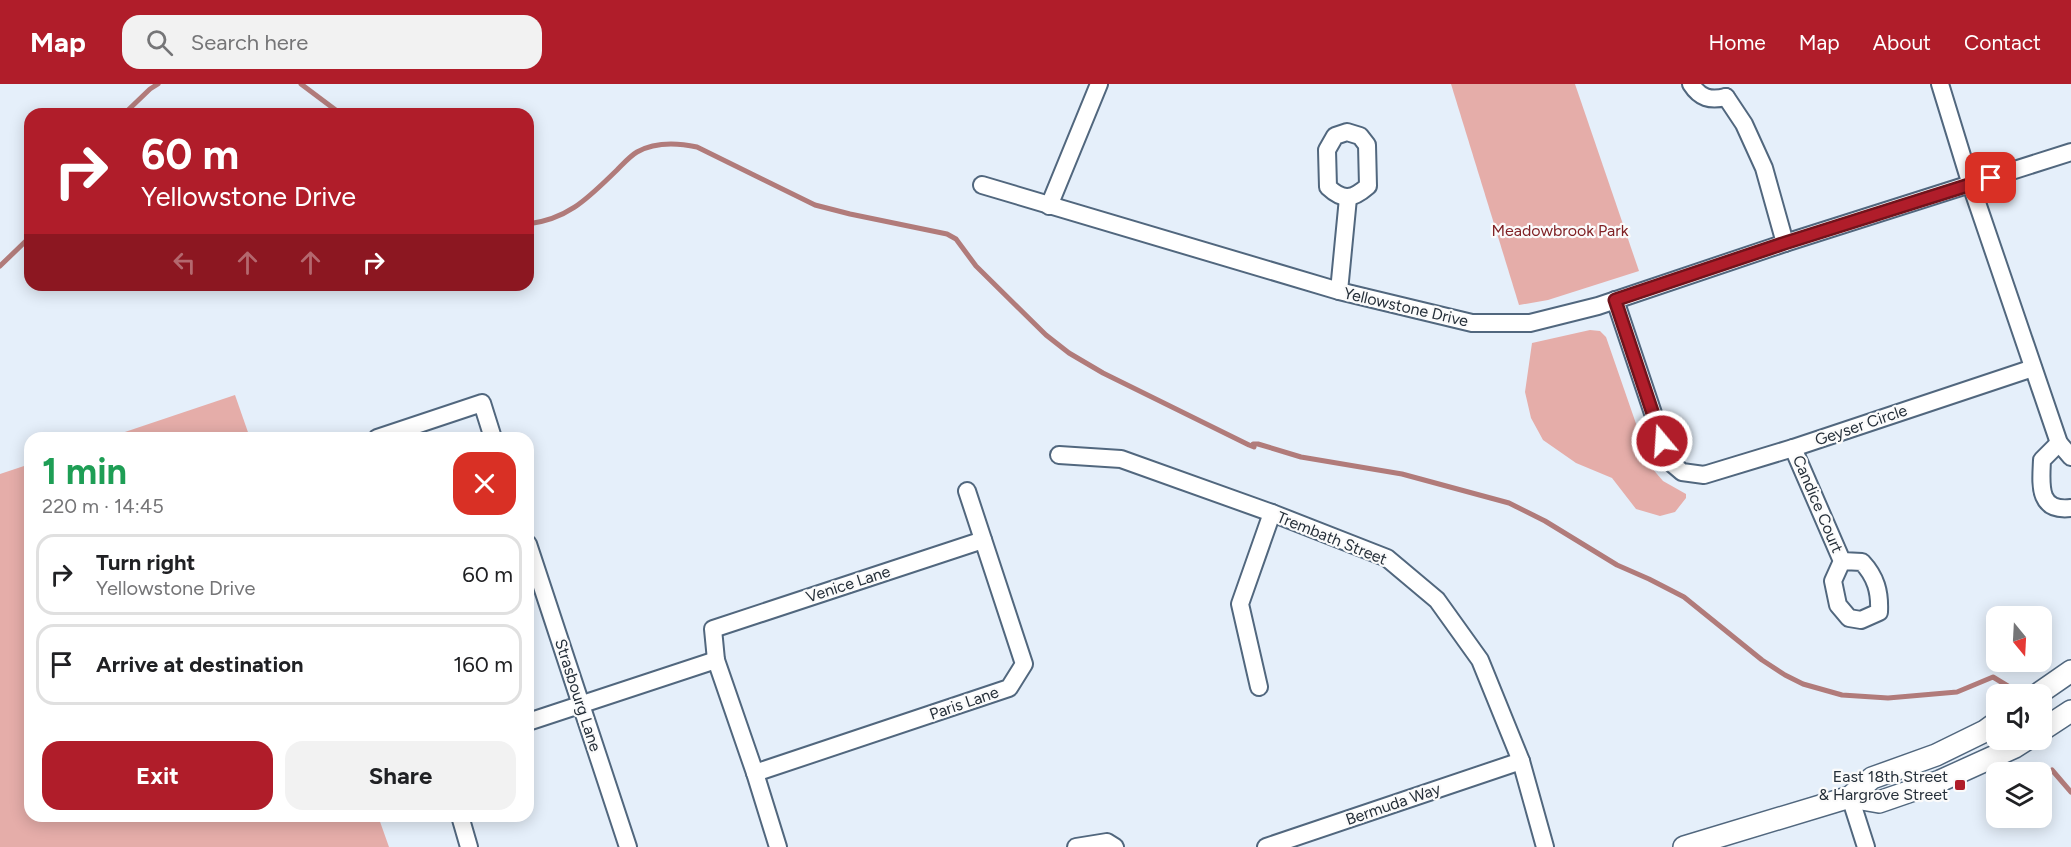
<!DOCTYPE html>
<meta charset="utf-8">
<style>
body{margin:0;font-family:Figtree,sans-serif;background:#f2f2f2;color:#202124;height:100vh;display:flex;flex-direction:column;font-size:22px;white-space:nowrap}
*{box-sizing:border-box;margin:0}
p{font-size:20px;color:#757577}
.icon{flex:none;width:33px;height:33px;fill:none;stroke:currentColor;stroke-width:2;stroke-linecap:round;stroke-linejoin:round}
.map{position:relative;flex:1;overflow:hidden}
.drawer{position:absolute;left:24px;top:348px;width:510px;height:390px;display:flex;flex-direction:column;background:#fff;border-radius:18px;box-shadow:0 3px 15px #0003}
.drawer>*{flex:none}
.banner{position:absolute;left:24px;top:24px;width:510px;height:183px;border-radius:18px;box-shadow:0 3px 15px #0003;background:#b01d2a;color:#fff;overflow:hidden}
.needle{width:39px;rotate:162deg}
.tools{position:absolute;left:1986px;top:522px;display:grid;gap:12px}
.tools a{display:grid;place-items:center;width:66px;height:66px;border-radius:12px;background:#fff;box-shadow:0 3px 15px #0003;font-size:30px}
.pin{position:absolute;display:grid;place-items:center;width:51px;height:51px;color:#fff;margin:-26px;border-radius:12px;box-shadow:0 3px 9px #0006}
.me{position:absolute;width:66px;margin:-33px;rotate:342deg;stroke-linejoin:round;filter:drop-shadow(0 0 4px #0008)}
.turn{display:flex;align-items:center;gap:21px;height:126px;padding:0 18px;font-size:27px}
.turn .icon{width:78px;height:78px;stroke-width:2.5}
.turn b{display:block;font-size:42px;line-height:51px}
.lanes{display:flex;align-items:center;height:57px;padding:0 18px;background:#0003;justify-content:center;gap:30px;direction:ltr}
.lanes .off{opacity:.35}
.round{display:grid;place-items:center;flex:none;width:63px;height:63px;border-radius:18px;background:#f2f2f2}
.overview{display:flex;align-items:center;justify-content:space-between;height:102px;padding:0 18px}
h1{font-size:36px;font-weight:700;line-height:45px;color:#1e9e55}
.cta{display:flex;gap:12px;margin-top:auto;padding:12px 18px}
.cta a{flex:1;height:69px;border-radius:18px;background:#b01d2a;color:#fff;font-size:24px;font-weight:700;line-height:69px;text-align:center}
.cta a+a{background:#f2f2f2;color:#202124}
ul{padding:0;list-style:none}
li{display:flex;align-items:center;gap:18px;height:81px;margin:0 12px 9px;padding:0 6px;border:3px solid #e0e0e0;border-radius:18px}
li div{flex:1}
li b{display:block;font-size:22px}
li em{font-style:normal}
header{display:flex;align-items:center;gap:36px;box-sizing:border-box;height:84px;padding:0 30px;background:#b01d2a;color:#fff}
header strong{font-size:28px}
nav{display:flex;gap:33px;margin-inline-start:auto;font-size:21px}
.search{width:420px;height:54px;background:#f2f2f2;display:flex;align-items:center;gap:15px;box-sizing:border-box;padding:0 21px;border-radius:18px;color:#757577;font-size:22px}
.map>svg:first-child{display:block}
.green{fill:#e5ada9}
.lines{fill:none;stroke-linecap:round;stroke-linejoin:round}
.stream{stroke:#b17b7a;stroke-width:5}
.minor-casing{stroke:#51677e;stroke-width:20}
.major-casing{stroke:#51677e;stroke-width:24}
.minor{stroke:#fff;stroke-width:16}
.major{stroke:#fff;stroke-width:21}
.route-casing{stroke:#72131b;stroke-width:15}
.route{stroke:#b01d2a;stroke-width:10}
.poi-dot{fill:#b01d2a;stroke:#fbfbfb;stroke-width:2}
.labels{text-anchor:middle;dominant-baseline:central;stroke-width:4.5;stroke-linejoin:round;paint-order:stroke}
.park-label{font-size:16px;fill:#802225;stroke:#fbfbfb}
.street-label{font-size:16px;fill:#252f39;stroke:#fbfbfb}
.poi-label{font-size:16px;fill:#252f39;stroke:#fbfbfb;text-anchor:end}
</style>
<header>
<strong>Map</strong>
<div class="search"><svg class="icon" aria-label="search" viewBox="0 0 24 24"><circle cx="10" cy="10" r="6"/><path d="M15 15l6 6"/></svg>Search here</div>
<nav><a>Home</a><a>Map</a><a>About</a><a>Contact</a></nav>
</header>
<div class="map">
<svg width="2071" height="763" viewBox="0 0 2071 763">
<rect width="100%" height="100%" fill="#e5effa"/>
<!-- green -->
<g class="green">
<polygon points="1451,0 1575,0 1639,187 1548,216 1519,221"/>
<polygon points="1590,246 1600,247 1606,253 1651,383 1663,397 1686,410 1686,414 1675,428 1660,432 1636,425 1612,394 1576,379 1543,356 1531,334 1525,308 1532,259"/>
<polygon points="235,311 250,354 107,354"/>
<polygon points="30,380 30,732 378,732 389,763 0,763 0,390"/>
</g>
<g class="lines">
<!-- stream -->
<g class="stream">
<polyline points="301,0 341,30"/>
<polyline points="124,30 150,5 158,0"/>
<path d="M 528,140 C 569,135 589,113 617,86 C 623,80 630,72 637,68 C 655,58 678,59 697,63 L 815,121 L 850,130 L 947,150 L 956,155 L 976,182 L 1046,251 L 1069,269 L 1103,289 L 1249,361 L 1254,363 L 1253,360 L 1258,360 L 1301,373 L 1402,390 L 1509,419 L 1545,437 L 1617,481 L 1649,495 L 1684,513 L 1762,576 L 1785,591 L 1803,600 L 1842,611 L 1888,614 L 1957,608 L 1993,593 L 2016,607"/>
<polyline points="0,182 30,153"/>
<polyline points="2052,686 2071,708"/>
</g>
<defs>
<g id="minor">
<path d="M 1691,0 C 1700,14 1710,17 1726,13"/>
<polyline points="1940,0 1971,101 2059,359 2071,373"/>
<polyline points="1726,13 1744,40 1764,84 1785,159"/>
<path d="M 1347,48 L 1360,52 L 1367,61 L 1368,102 C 1352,116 1343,117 1328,103 L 1327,66 L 1335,52 Z"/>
<polyline points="982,101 1339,207 1472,239 1530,239 1598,222 1785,159 2071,68"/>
<polyline points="1049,122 1099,0"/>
<polyline points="1339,207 1348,114"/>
<polyline points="1615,216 1669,377 1682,388 1704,391 1793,364 2033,284"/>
<polyline points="377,354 482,319 493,354"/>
<path d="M 2059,359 L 2042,376 C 2041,400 2037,428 2071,424"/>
<path d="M 1793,364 L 1842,477 L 1833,497 L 1838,521 L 1849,534 L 1861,536 L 1879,528 C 1880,508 1876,493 1862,478 L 1842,477"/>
<polyline points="1059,371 1121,375 1272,429 1387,474 1437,516 1480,576 1521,677 1545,763"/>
<polyline points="528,460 628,763"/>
<polyline points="1259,603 1240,520 1272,429"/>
<polyline points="528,638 716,576"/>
<polyline points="755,689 1009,604 1024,580 967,407"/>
<polyline points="1850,713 1866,763"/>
<polyline points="460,732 469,763"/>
<polyline points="778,763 755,689 716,576 713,545 983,456"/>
<polyline points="1076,763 1107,758 1115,763"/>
<polyline points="1266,763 1521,677"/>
</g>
<g id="major">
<polyline points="2038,610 2071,587"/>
<polyline points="2042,646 2071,627"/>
<polyline points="1850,713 1879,718 1940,697 2015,663 2026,656"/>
<polyline points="1684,763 1850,713 1872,694 1936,671 1985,647 1996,639"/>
</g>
</defs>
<!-- minor casing -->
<use href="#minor" class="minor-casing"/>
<!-- major casing -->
<use href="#major" class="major-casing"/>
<!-- minor -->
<use href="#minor" class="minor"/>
<!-- major -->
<use href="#major" class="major"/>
</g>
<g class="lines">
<defs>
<polyline id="route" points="1662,357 1615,216 1785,159 1991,94"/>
</defs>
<!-- route casing -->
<use href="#route" class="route-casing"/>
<!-- route -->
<use href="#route" class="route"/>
</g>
<!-- markers -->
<rect class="poi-dot" x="1954" y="695" width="12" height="12" rx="3"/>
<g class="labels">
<!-- park labels -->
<g class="park-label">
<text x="1560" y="146">Meadowbrook Park</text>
</g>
<!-- street labels -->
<g class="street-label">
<text transform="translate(1406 223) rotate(13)">Yellowstone Drive</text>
<text transform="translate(1861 341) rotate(-19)">Geyser Circle</text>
<text transform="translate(1818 420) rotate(67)">Candice Court</text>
<text transform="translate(1332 454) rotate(22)">Trembath Street</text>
<text transform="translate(848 500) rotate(-18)">Venice Lane</text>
<text transform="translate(578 611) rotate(72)">Strasbourg Lane</text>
<text transform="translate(964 619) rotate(-19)">Paris Lane</text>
<text transform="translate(1393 720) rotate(-19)">Bermuda Way</text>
</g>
<!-- poi labels -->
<g class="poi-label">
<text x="1948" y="692">East 18th Street<tspan x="1948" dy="18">&amp; Hargrove Street</tspan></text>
</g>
</g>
</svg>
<div class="tools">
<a><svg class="needle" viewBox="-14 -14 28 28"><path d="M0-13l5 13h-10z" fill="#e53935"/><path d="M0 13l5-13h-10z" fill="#757577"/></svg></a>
<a><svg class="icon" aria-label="sound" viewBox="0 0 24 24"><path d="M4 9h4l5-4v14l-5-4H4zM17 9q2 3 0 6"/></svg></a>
<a><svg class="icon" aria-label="layers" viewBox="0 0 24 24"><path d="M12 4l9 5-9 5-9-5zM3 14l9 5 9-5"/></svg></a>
</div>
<div class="pin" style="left:1991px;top:94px;background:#d93025"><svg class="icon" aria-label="arrive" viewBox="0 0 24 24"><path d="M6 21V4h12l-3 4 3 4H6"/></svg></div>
<svg class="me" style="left:1662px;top:357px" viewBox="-20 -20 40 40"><circle r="17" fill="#b01d2a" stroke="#fff" stroke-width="3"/><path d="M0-11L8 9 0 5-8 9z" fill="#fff"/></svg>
<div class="banner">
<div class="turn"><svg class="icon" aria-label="right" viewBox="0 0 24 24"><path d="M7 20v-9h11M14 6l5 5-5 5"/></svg><div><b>60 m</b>Yellowstone Drive</div></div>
<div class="lanes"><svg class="icon off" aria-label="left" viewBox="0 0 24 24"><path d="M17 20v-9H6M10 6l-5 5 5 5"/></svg><svg class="icon off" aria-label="ahead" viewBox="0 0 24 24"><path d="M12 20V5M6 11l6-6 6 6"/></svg><svg class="icon off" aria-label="ahead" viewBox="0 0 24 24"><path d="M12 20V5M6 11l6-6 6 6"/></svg><svg class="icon" aria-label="right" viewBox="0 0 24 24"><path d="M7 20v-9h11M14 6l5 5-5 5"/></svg></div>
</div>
<section class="drawer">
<div class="overview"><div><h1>1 min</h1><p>220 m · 14:45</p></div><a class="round" style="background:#d93025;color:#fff"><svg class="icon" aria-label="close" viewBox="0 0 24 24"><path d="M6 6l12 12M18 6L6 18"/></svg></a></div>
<ul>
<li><svg class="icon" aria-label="right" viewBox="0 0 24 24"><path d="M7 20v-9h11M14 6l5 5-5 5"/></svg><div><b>Turn right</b><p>Yellowstone Drive</p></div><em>60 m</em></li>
<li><svg class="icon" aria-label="arrive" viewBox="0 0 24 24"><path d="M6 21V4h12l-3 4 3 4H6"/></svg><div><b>Arrive at destination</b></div><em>160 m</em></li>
</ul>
<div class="cta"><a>Exit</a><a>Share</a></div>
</section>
</div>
